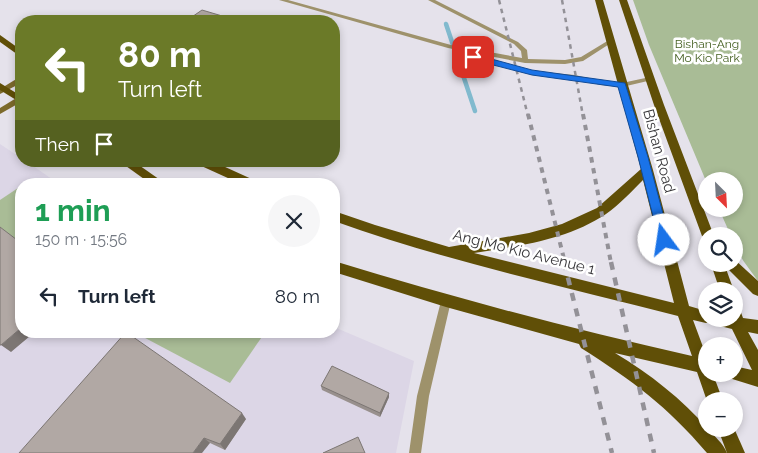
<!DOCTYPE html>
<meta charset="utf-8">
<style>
body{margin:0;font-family:Raleway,sans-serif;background:#f6f6f7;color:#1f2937;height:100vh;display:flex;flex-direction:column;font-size:19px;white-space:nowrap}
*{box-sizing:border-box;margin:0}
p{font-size:16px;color:#747a83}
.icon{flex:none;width:28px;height:28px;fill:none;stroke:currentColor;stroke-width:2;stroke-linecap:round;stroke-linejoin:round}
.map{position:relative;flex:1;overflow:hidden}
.panel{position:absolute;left:15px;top:178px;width:325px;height:160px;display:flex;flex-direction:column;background:#fff;border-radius:20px;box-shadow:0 2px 8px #0003}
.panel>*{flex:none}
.top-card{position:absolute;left:15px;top:15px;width:325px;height:152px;border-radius:20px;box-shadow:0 2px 8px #0003;background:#6b7a28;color:#fff;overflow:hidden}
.needle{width:32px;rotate:156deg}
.fabs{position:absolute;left:698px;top:172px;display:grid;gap:10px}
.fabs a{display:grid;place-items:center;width:45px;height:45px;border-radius:50%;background:#fff;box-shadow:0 2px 8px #0003;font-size:25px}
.pin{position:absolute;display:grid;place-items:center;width:42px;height:42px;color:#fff;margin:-21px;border-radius:10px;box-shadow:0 2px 8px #0006}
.me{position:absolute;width:55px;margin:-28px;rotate:346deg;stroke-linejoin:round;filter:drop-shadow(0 0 4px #0008)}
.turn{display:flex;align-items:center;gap:18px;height:105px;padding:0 20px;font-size:22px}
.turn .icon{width:65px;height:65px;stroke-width:2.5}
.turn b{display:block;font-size:35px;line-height:42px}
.then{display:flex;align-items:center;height:48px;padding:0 20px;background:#0003;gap:10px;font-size:19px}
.round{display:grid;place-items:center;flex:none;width:52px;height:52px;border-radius:26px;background:#f6f6f7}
.overview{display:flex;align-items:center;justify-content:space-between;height:85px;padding:0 20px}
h1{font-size:30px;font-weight:700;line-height:38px;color:#1e9e55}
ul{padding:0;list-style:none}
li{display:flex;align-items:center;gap:15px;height:65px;padding:0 20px}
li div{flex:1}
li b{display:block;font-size:19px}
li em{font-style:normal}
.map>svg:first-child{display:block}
.built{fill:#dcd6e6}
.green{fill:#a9bc96}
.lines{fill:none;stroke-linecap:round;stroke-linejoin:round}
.stream{stroke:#81bace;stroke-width:4.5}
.lane{fill:#9e926b;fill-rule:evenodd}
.secondary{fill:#7c6a2b;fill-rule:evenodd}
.primary{fill:#604f07;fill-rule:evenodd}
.rail-far2{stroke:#939197;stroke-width:2.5;stroke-dasharray:4.5 4.5;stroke-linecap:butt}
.rail-far1{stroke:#939197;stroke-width:4;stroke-dasharray:5.5 5.5;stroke-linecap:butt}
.rail{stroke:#939197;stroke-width:4.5;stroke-dasharray:8 8;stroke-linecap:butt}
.wall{fill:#98908d}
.shaded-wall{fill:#7c7673}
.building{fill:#b1a8a4;stroke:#7c7673}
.route{fill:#1a73e8;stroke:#114b97}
.labels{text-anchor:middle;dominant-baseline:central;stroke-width:5;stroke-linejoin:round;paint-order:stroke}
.far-park-label{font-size:12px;fill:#445f20;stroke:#fff}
.street-label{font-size:15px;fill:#38373a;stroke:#fff}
</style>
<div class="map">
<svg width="758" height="453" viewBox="0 0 758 453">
<rect width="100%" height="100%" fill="#e5e2eb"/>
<!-- built -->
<polygon class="built" points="0,144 21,158 21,161 26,161 59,184 21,184 21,331 334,331 334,327 414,361 396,453 0,453"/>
<!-- green -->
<g class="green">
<path d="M 633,0 L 758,0 L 758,281 C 749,268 734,252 734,236 L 731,236 L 719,209 L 734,209 L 734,181 L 706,181 L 649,45 Z"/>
<polygon points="21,186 21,245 0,229 0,200"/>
<polygon points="132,331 266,331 230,383"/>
</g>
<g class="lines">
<!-- stream -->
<polyline class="stream" points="446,24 475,111"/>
<!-- lane -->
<g class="lane">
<polygon points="279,0 288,0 451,45 522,58 521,51 514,44 428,0 435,0 518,42 527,50 528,59 565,60 581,57 609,40 614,41 583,61 565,64 525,63 448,48"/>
<polygon points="481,57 532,71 575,75 601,81 622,83 650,77 653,79 652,80 622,87 601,85 575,79 532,75 479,60 479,58"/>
<polygon points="446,297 449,298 451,301 429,396 421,453 409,453 417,396 441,301 443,298"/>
</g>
<!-- secondary -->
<g class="secondary">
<polygon points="18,78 21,78 21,83 0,94 0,89"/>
<polygon points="18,97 21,97 21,102 0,114 0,108"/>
</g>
<!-- primary -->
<g class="primary">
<path d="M 595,0 L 603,0 L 653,170 L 689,306 L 706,311 L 706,319 L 734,319 L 734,305 L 739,307 L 743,318 L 758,320 L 758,334 L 748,332 L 758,350 L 758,387 L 729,378 L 727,374 L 734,374 L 734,366 L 752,370 L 732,329 L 716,325 L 710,322 L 706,323 L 693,320 L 706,355 L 706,374 L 713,374 L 723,401 L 707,401 L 697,372 L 615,353 C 650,374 682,399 708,429 C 714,436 723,443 727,453 L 707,453 C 667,406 633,381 581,348 L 579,344 L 446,307 L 334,272 L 334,261 C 452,297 571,329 692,356 L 678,316 C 563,286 445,261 334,221 L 334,211 L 375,225 L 449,247 L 529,233 L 562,224 L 597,208 L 641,169 ZM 643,180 L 674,303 L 474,253 C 519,246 567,240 606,214 C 620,204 631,192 643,180 Z"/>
<polygon points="619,0 627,0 664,105 714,236 706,236 706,240 702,236 654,105"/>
<polygon points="0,35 21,50 21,57 0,42"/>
<polygon points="0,83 21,96 21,103 0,90"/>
<polygon points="119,161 133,161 166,184 151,184"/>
<polygon points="196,161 212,161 256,181 258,184 241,184 197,164"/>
<polygon points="734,259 758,281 758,296 753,294 725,266 734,291 720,291 711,264 734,264"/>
<polygon points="734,428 745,453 727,453 718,429"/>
</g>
<!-- rail-far2 -->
<g class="rail-far2">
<polyline points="499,0 528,116"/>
<polyline points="562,0 583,116"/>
</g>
<!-- rail-far1 -->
<g class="rail-far1">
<polyline points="528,114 565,263"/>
<polyline points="583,114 611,263"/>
</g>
<!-- rail -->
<g class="rail">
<polyline points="564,262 612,453"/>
<polyline points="611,262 654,453"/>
</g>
</g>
<!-- wall -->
<g class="wall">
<polygon points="321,386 389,397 380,417 322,390"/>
<polygon points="246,419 225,450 210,443 19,453"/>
</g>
<!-- shaded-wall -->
<g class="shaded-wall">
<polygon points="21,328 21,331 36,331 11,352 1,345"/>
<polygon points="389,393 389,397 380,417 380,413"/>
<polygon points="242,413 246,419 225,450 220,444"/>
<polygon points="204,438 210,443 202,453 193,453"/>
</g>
<!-- building -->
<g class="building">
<polygon points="202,10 239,21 186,21"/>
<polygon points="0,227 21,243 21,328 1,345 0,345"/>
<polygon points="126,332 242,413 220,444 204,438 193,453 19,453"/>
<polygon points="332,366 389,393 380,413 321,386"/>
<polygon points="358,437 365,453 323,453"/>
</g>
<!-- route -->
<polygon class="route" points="473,54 532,70 625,83 648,157 670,240 669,243 660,243 659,240 638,157 618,87 532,75 470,59 469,57"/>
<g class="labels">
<!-- far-park labels -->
<g class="far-park-label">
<text x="707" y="44">Bishan-Ang<tspan x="707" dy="14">Mo Kio Park</tspan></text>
</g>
<!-- street labels -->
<g class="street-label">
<text transform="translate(659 151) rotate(75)">Bishan Road</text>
<text transform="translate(524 252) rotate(14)">Ang Mo Kio Avenue 1</text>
</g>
</g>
</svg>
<div class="fabs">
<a><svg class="needle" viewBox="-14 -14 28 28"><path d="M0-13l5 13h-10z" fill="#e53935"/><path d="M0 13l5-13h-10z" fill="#747a83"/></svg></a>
<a><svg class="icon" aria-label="search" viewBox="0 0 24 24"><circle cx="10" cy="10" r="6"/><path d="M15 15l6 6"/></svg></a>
<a><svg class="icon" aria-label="layers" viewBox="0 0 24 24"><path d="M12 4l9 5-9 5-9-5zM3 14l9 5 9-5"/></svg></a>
<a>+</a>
<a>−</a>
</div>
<div class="pin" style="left:473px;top:57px;background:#d93025"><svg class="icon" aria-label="arrive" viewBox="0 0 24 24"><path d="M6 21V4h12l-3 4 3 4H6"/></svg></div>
<svg class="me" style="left:664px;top:240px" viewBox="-20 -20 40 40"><circle r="19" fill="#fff"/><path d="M0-13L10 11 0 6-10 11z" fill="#1a73e8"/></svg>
<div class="top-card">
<div class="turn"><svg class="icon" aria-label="left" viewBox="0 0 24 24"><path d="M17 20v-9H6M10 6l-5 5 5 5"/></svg><div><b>80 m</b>Turn left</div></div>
<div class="then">Then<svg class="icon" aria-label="arrive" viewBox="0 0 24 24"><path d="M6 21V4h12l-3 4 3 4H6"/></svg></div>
</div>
<section class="panel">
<div class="overview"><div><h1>1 min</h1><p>150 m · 15:56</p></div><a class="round"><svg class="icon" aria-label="close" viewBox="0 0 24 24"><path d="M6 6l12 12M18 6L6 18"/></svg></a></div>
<ul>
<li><svg class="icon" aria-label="left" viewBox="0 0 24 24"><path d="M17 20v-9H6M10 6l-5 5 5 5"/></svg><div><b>Turn left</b></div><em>80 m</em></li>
</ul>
</section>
</div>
